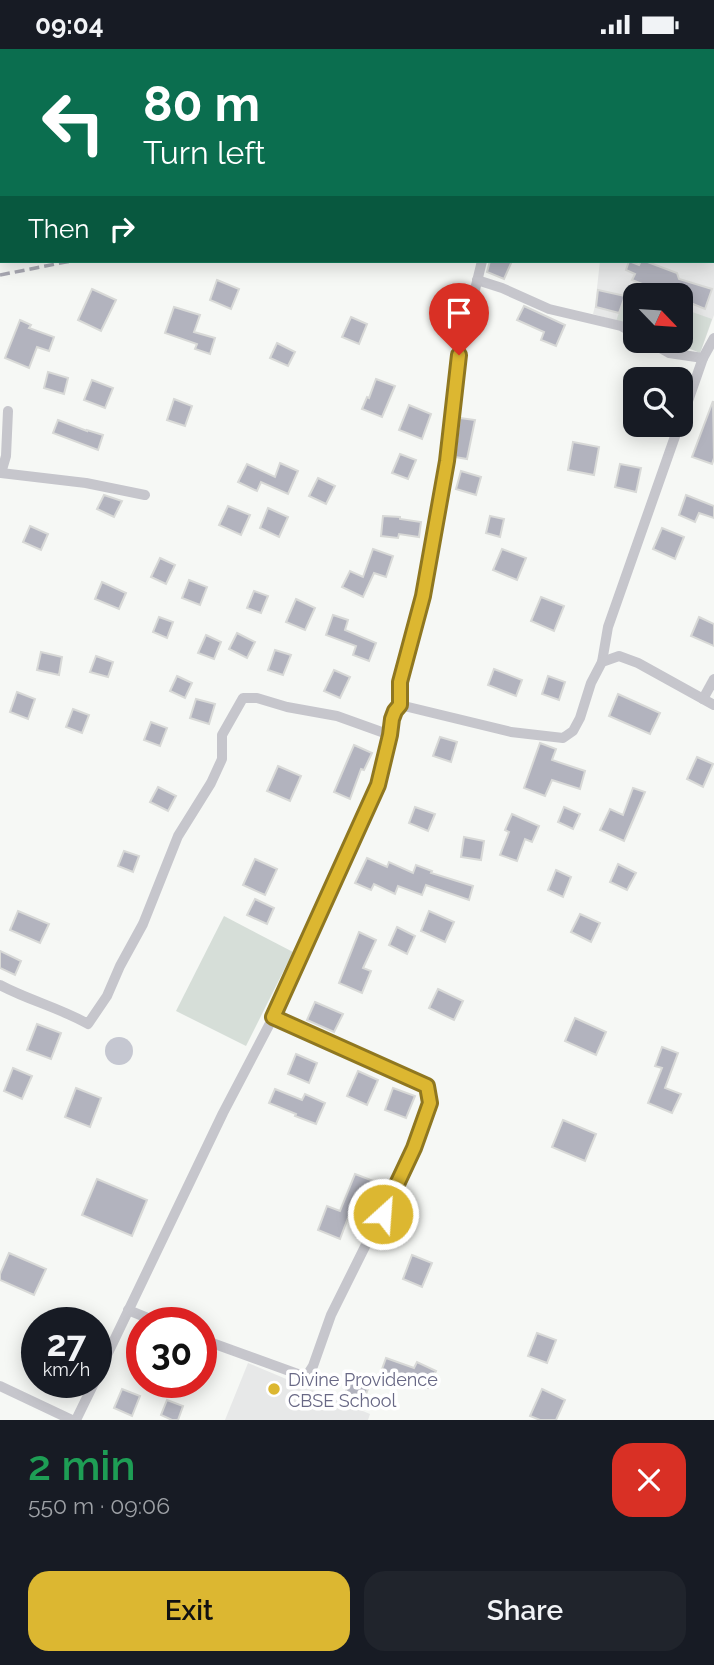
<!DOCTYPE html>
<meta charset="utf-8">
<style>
body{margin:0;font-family:Raleway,sans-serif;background:#20242c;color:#f1f3f6;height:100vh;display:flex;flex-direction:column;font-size:26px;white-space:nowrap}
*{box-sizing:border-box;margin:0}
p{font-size:23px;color:#9ea1a6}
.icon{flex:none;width:38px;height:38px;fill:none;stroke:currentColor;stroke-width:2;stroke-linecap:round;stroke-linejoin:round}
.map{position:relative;height:1371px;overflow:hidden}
.drawer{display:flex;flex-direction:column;background:#171b24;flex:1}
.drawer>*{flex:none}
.guide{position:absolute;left:0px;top:0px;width:714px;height:214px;box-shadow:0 4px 18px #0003;background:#0b6e4f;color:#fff;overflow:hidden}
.needle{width:46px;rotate:115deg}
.controls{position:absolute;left:623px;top:234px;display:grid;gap:14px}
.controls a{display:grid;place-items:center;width:70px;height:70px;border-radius:14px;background:#171b24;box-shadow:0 4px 18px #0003;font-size:35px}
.speed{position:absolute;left:21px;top:1258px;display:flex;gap:14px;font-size:35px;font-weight:700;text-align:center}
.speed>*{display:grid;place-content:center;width:91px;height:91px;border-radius:50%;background:#171b24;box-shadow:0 4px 18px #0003;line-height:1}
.speed small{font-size:18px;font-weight:400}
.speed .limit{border:10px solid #d22;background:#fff;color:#111}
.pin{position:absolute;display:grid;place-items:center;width:60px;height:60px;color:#fff;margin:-72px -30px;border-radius:50% 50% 50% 0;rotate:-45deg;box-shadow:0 0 7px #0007}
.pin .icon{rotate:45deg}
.me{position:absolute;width:77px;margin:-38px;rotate:26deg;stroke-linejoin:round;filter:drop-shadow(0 0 5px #0008)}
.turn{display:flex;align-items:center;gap:24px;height:147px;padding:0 28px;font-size:32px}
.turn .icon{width:91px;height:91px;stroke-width:2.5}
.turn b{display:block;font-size:49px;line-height:60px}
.then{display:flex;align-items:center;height:66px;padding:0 28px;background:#0003;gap:14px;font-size:26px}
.round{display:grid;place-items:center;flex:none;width:74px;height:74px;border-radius:21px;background:#20242c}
.overview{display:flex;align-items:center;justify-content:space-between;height:119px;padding:0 28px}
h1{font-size:42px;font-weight:600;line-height:52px;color:#1e9e55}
.primary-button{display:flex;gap:14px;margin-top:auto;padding:14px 28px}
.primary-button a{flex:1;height:80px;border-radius:21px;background:#dcb731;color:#111;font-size:28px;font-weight:600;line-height:80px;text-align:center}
.primary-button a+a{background:#20242c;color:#f1f3f6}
.status{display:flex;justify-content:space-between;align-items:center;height:49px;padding:0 35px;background:#171b24;direction:ltr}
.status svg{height:19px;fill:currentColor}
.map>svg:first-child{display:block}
.built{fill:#e7e8e8}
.green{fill:#d6ded8}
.water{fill:#c5c7d1}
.building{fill:#b2b3be;stroke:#d8d9d7;stroke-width:2}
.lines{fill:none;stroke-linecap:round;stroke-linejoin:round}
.minor{stroke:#c6c6cc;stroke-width:10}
.rail{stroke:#a8a8b2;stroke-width:3.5;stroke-dasharray:10 5;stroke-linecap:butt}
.route-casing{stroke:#8f7720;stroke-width:18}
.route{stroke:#dcb731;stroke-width:12}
.poi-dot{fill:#dcb731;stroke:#fff;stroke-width:2.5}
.labels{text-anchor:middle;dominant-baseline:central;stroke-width:7;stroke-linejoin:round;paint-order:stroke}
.poi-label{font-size:18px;fill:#686885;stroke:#fff;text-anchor:start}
</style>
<div class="status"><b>09:04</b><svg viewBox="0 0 49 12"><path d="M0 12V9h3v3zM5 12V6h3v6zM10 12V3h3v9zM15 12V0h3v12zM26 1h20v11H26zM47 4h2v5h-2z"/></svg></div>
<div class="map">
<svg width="714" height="1371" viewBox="0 0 714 1371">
<rect width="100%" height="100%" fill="#f6f8f5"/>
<!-- built -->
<g class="built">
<polygon points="712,199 714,200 714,266 700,304 681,292 681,247 635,247 621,273 593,265 595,257 600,212 712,212"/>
<polygon points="248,1314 370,1365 368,1371 225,1371"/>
</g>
<!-- green -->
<g class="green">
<polygon points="628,239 649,247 635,247 635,279 616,272"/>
<polygon points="681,259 712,270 700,304 671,292 681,292"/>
<polygon points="224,867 293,903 246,997 176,962"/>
</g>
<!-- water -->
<circle class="water" cx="119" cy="1002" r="14"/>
<!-- building -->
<g class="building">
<polygon points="490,212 512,212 504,230 487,223"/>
<polygon points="629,212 639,216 641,212 645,212 677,224 679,230 712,240 705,260 681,250 681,247 672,247 632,231 635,225 626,221"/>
<polygon points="217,231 239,240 231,260 210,251"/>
<polygon points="92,240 116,251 101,282 78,271"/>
<polygon points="598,241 625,247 619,264 596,258"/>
<polygon points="524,257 565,276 556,297 541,291 544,283 517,271"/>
<polygon points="174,258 200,266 194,283 215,289 210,305 195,300 197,295 165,284"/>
<polygon points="351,268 367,275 359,295 342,288"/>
<polygon points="20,271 31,276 29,279 54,288 49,302 37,298 29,319 5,309"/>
<polygon points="277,294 295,303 288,317 270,309"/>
<polygon points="48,323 68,329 64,345 44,339"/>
<polygon points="376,330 395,337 382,368 362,360 367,348 369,349"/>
<polygon points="92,331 113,339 105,359 84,351"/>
<polygon points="174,350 192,357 185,377 167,371"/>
<polygon points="713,352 714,409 712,415 692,408"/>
<polygon points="409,356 431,365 422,390 399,381"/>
<polygon points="460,369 475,371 467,410 455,408"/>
<polygon points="58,371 87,382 87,381 103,386 98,401 53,384"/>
<polygon points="573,393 599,398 594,426 568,421"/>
<polygon points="400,405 416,411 408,430 392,424"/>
<polygon points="280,414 298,422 288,445 261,433 257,442 238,433 247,415 275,428"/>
<polygon points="620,415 641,419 636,443 615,438"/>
<polygon points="461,422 481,428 476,446 456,440"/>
<polygon points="318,429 335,437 326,455 309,447"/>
<polygon points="104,446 122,452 114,468 97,460"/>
<polygon points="686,446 714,457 714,469 699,464 695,473 679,466"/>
<polygon points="228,457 250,466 241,486 219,476"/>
<polygon points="268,459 288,468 279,488 260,479"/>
<polygon points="383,467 400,468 400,470 421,473 419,488 399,485 398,489 381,487"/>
<polygon points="490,467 504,470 500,488 486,484"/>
<polygon points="30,477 48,485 41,501 23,493"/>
<polygon points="662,479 684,488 675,510 653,500"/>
<polygon points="373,500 393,507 386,528 374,524 363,548 342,538 350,522 363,528"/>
<polygon points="502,500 526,509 517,531 493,521"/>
<polygon points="160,509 175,516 166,535 151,528"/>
<polygon points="189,531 207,538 200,556 182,549"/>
<polygon points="102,533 126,544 119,560 95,550"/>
<polygon points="254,542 268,547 261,564 247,559"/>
<polygon points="541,548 564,557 554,582 531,572"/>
<polygon points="296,550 315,559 305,581 286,573"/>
<polygon points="333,566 348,571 345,581 376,594 369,612 353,606 356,597 326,586"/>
<polygon points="159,568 173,573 167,589 153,583"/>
<polygon points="699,568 714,575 714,597 691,587"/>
<polygon points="237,584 255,593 247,609 229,600"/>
<polygon points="206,586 221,593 214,610 198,604"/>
<polygon points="275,601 291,606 283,626 268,621"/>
<polygon points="41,603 62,608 59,626 37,621"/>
<polygon points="96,607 113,613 108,628 90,623"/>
<polygon points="494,620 522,631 516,647 488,636"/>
<polygon points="334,621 350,628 340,649 324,642"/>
<polygon points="177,627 192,634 185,649 170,642"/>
<polygon points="548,627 565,633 559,651 542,645"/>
<polygon points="17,643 35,650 28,670 10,663"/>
<polygon points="618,645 660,664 650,685 609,667"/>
<polygon points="196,650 215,655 209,675 190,669"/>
<polygon points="73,660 89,666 82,684 66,678"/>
<polygon points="151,673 167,679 160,697 144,691"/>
<polygon points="440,688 457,693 451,713 433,707"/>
<polygon points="540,694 556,700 552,711 585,722 580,740 552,731 545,747 524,739"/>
<polygon points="354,696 372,704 364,721 361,720 350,750 334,743"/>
<polygon points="697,708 713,715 703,738 687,730"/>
<polygon points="278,717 301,727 290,752 267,742"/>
<polygon points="158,738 176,747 168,762 150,753"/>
<polygon points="633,739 645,743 624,792 600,781 610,760 623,766"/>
<polygon points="415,758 435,765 428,782 409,774"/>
<polygon points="564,758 580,765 573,780 558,773"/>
<polygon points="512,765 539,777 532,793 525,790 517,812 500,806 509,783 505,781"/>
<polygon points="464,788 484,792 481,811 461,808"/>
<polygon points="124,802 139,807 133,823 118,817"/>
<polygon points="367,809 387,818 389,813 413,824 416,816 432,822 431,824 473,837 469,851 426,836 422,846 398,837 395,845 374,835 371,841 355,834"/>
<polygon points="255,810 277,820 265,846 243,836"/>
<polygon points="618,815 636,824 627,841 610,833"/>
<polygon points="556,821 571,828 563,848 548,841"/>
<polygon points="255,850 274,859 267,875 247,866"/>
<polygon points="18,862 49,875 40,894 10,881"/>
<polygon points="429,862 454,873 445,893 421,882"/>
<polygon points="580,865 600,874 591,893 571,883"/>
<polygon points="397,878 415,887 407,905 389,896"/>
<polygon points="359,883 376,891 363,919 371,922 362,944 339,934"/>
<polygon points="0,902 21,912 15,926 0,919"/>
<polygon points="438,940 463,952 454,971 429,959"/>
<polygon points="315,953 343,965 334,983 307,971"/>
<polygon points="575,969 606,983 596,1006 565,992"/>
<polygon points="37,975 61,984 51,1010 27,1001"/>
<polygon points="662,998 678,1004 665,1039 681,1045 672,1064 648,1054 662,1019 655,1017"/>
<polygon points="296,1005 317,1014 309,1034 288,1025"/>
<polygon points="13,1019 32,1027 22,1050 4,1042"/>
<polygon points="358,1022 378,1031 367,1056 347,1047"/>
<polygon points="76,1039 101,1049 90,1078 65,1068"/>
<polygon points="393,1039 415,1047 406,1069 385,1061"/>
<polygon points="275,1040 302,1051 305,1045 325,1054 316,1075 295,1067 296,1065 269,1054"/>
<polygon points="563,1071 596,1085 585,1112 552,1098"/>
<polygon points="355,1125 376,1133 366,1158 354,1153 340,1190 318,1181 327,1157 340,1162"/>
<polygon points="97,1130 147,1151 132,1187 82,1166"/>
<polygon points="9,1204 46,1220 34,1246 0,1231 0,1225"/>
<polygon points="412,1206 432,1214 422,1238 403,1230"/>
<polygon points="537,1284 556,1291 547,1314 528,1307"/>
<polygon points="386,1309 414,1319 417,1313 436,1322 428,1339 398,1324 396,1328 381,1323"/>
<polygon points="352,1327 370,1334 364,1351 345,1344"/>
<polygon points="122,1340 140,1347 132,1367 114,1359"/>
<polygon points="542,1340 565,1351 556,1371 540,1371 530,1367"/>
<polygon points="167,1351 183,1357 178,1371 172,1371 161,1366"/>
</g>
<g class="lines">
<!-- minor -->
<g class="minor">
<polyline points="1,0 7,2"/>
<polyline points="479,2 479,0"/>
<polyline points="477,231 502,239 549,260 621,277 635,285"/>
<polyline points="648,292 669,304 703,309 714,289"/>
<polyline points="681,372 703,309"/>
<polyline points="0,424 1,424 6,407 8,362"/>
<polyline points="1,424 86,434 145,446"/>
<polyline points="602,613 608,578 679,376"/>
<polyline points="703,650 714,630"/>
<polyline points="400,656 400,633 423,547 447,412 459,306 482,212"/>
<path d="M 0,936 C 28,951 60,959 88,975 L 107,947 L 120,917 L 143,875 L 178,787 L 211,734 L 222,710 L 222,686 L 243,649 L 257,649 L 287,658 L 337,667 L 390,686"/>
<polyline points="128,1261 160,1274"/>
<polyline points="201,1290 306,1328 313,1317 331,1266 414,1099 430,1054 427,1037 273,968"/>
<polyline points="96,1329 223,1064 278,959 378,736 390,686 392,670 395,662 400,656 511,683 563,689 573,682 580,669 591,634 602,613 619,607 638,614 714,656"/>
<polyline points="0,1337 72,1371"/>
<polyline points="76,1371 94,1334"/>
</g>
<!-- rail -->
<g class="rail">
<polyline points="712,67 714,66"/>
<polyline points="712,78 714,78"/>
<polyline points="0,207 2,207"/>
<polyline points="0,226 71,212"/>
</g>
</g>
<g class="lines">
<defs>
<polyline id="route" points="383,1165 414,1099 430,1054 427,1037 273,968 378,736 390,686 392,670 395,662 400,656 400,633 423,547 447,412 459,306"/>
</defs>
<!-- route casing -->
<use href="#route" class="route-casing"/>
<!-- route -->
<use href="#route" class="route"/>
</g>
<!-- markers -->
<circle class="poi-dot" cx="274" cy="1340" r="7"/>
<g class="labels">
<!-- poi labels -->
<g class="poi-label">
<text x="288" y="1330">Divine Providence<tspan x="288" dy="21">CBSE School</tspan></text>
</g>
</g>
</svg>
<div class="controls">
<a><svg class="needle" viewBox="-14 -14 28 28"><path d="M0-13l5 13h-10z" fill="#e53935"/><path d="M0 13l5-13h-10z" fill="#9ea1a6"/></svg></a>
<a><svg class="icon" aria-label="search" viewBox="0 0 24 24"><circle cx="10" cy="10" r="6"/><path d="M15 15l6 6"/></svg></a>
</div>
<div class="speed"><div>27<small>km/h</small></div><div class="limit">30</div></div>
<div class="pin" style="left:459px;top:306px;background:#d93025"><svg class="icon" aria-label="arrive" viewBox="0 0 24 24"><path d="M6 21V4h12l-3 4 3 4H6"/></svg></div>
<svg class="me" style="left:383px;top:1165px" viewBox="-20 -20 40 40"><circle r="17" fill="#dcb731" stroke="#fff" stroke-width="3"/><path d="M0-11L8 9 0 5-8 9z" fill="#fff"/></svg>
<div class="guide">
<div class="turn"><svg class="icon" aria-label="left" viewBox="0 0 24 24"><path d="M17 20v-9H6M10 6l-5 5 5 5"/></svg><div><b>80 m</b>Turn left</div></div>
<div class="then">Then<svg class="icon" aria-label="right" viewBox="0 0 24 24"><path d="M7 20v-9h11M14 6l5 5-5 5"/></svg></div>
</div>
</div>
<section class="drawer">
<div class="overview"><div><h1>2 min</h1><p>550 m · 09:06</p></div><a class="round" style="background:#d93025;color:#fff"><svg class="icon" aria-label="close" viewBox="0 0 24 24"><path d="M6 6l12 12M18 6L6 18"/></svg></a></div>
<div class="primary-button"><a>Exit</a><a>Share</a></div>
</section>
